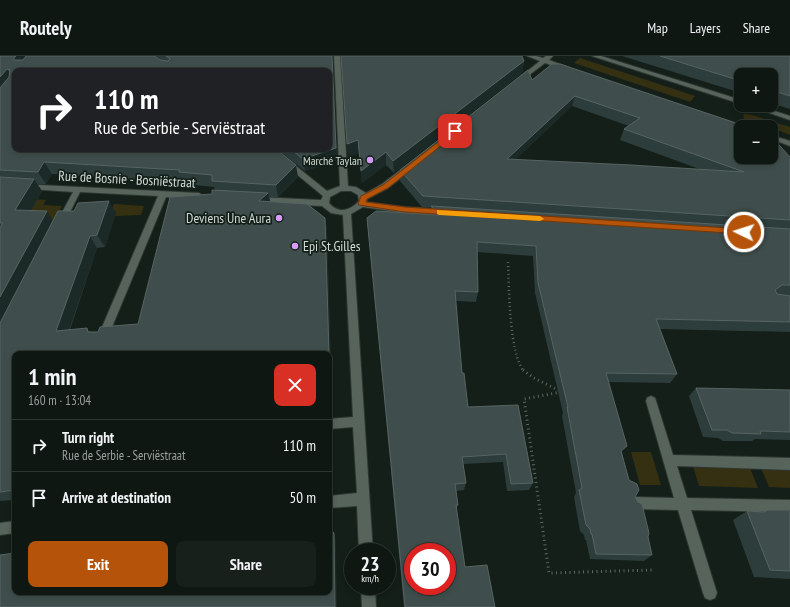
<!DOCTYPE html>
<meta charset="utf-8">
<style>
body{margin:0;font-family:"PT Sans Narrow",sans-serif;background:#17201b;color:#f1f3f6;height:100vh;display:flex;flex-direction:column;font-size:15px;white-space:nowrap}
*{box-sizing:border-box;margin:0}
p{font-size:13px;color:#9b9f9f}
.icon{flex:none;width:22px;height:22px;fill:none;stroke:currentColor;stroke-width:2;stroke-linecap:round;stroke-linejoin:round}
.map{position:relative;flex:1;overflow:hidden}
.drawer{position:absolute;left:12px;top:295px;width:320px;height:244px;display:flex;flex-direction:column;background:#0e1712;border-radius:8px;box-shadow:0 2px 6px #0003,0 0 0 1px #2e3632}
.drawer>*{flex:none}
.top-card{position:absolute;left:12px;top:12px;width:320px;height:84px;border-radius:8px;box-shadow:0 2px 6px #0003,0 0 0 1px #2e3632;background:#202124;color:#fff;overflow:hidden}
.tools{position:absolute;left:734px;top:12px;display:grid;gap:8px}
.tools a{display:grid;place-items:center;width:44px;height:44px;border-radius:8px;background:#0e1712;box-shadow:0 2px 6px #0003,0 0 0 1px #2e3632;font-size:20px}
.speed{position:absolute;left:344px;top:487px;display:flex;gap:8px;font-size:20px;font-weight:700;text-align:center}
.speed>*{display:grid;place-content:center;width:52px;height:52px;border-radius:50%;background:#0e1712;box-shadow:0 2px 6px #0003,0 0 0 1px #2e3632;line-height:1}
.speed small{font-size:10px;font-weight:400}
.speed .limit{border:6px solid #d22;background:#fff;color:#111}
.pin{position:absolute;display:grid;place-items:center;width:34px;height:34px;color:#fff;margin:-17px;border-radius:8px;box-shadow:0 2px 6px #0006}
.me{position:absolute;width:44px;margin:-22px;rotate:274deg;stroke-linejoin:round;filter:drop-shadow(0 0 3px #0008)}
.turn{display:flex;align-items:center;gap:14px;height:84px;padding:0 16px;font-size:18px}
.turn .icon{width:52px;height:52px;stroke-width:2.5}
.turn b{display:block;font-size:28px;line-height:34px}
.round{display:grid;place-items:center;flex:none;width:42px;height:42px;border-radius:8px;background:#17201b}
.head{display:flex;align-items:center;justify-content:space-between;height:68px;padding:0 16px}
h1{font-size:24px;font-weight:800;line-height:30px}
.primary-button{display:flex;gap:8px;margin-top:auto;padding:8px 16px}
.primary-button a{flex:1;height:46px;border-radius:8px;background:#b45309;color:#fff;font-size:16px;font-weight:800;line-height:46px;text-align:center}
.primary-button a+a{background:#17201b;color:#f1f3f6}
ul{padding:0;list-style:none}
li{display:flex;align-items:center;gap:12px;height:52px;padding:0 16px;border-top:1px solid #2e3632}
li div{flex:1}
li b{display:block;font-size:15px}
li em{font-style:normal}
header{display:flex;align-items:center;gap:24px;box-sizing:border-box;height:56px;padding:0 20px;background:#0e1712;border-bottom:1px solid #2e3632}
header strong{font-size:19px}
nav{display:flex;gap:22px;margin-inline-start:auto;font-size:14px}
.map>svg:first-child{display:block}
.green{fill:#353012}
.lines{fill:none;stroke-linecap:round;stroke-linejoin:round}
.minor-casing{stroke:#2f3732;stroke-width:2}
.path-far1{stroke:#5d6862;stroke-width:2.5;stroke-dasharray:1 3;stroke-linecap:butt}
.path{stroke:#5d6862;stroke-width:3;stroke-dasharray:1 3.5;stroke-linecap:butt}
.minor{fill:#56645c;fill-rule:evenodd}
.wall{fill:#2d3d3c;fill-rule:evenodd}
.shaded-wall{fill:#1b2a26}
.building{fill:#3f4e4c;stroke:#566462;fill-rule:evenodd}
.route{fill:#b45309;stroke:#753606}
.slow{fill:#f59e0b}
.poi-dot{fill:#d59cfb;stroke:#131f18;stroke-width:1.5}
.labels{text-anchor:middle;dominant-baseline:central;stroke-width:3.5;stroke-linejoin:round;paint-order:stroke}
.far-poi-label{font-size:12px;fill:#d2dad6;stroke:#131f18;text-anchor:end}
.street-label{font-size:14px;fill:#d2dad6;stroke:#131f18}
.poi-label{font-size:14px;fill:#d2dad6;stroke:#131f18;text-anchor:end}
</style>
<header>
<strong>Routely</strong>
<nav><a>Map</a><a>Layers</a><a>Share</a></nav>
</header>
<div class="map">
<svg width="790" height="551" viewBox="0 0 790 551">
<rect width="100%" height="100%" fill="#131f18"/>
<!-- green -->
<g class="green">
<polygon points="580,2 695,40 690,46 574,7"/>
<polygon points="745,58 752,59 790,71 790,79 763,68 745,64 743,60"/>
<polygon points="0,140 46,144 43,149 62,150 52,168"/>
<polygon points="114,148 144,150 141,159 115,160 116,157 109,157"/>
<polygon points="631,396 651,396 661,429 640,429"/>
<polygon points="693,410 750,412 758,432 699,430"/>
<polygon points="761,412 790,413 790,432 769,431"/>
</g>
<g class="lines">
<defs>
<g id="minor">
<path d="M 334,0 L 340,0 L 348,130 L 356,131 L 366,137 L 382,128 L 407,109 L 413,109 L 413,113 L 388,132 L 367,143 L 367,146 L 405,151 L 443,153 L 447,156 L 443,159 L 405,157 L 363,151 L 351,158 L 373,496 L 359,496 L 357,450 L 329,452 L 329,440 L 357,437 L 353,371 L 329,373 L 329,363 L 353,361 L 343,159 L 331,157 L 322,150 L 257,147 L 253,144 L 257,141 L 321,144 L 323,140 L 266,93 L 275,93 L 327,135 L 340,130 ZM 341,135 L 351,135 L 358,139 L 359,145 C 350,155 338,158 329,147 L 330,141 Z"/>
<polygon points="527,0 536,0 543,2 546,0 553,0 549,4 570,12 567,14 545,7 520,26 516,26 516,24 540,5"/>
<polygon points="592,0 601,0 741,44 741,48"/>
<polygon points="746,49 756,49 790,60 790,64"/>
<polygon points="771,79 790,85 790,90 771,83"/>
<polygon points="0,127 199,137 203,140 199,143 166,141 107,283 106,286 98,286 97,283 158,140 80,136 65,166 61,169 57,166 73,136 0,131"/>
<polygon points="651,340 655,342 656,345 673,399 790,402 790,414 677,410 687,442 790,444 790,456 691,454 717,537 715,542 710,544 705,542 703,537 678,454 635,453 631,451 629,447 631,443 635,441 674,442 646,345 647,342"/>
<polygon points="15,465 15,477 0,479 0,467"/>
<polygon points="361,530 375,530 376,551 362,551"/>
</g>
</defs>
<!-- minor casing -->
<use href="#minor" class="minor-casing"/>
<!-- path-far1 -->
<path class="path-far1" d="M 508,206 C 509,229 509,299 524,315"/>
<!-- path -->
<g class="path">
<polyline points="523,314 534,322 560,335"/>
<polyline points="561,336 524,343 549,517 652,514"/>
</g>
<!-- minor -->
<use href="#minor" class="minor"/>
</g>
<!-- wall -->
<g class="wall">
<path d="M 0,0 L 161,4 L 156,0 L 333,0 L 337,104 L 305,115 L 277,93 L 329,93 L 15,15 L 298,121 L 278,141 L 269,141 L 270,145 L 325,162 L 327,174 L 332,353 L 331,361 L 329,362 L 329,298 L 15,298 L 15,444 L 0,445 ZM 52,118 L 183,126 L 184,128 L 214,131 L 215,134 L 212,138 L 138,268 L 98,276 L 70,274 L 97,192 L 105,191 L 116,157 L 53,165 L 47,155 L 31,155 L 42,135 L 37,128 L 46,128 Z"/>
<polygon points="622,0 790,0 790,53 771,47 771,19 741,19 741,37"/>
<polygon points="524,5 522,17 394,117 386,109 362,127 359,97 348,101 347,88"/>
<path d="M 532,24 L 790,101 L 790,276 L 660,273 L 677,318 L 670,327 L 609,326 L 622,397 L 629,424 L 648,481 L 652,499 L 644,505 L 590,503 L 586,484 L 585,484 L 584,479 L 580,475 L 574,441 L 576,437 L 562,360 L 563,357 L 535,237 L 533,200 L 477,196 L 478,236 L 476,246 L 456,245 L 462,317 L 468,351 L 533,427 L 529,434 L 507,435 L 503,406 L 463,408 L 466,427 L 464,434 L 456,435 L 458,449 L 456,454 L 465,511 L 495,551 L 404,551 L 367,162 L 430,158 L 431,151 L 422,151 L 400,125 L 400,114 ZM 572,50 L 629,70 L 624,73 L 620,84 L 702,114 L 515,104 Z"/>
<polygon points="696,332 790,334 790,384 755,383 752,385 723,385 718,382 703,381 689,340"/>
<polygon points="329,368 332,380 333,416 329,416"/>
<polygon points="768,454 790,454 790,523 754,521 733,464 747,455 763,456"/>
</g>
<!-- shaded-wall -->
<g class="shaded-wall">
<polygon points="16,0 31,0 21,14 14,4 14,2"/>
<polygon points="332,0 333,0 337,104 305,115 303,103"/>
<polygon points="524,5 522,17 394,117 393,105"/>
<polygon points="7,13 14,25 0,41 0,21"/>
<polygon points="575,40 572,50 505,114 507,103"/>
<polygon points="358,84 359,97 348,101 347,88"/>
<polygon points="386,96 386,109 362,127 361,115"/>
<polygon points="44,106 52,118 46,128 38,116"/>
<polygon points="296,109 298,121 278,141 276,129"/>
<polygon points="34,123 42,135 24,167 15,154"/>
<polygon points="268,137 271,149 259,145"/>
<polygon points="109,145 116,157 105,191 97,179"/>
<polygon points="47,155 55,168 0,273 0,241"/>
<polygon points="325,162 327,174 332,353 331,361 329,362"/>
<polygon points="90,180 97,192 65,286 56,275"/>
<polygon points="329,368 330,373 330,370 332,380 333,416 331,407"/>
<polygon points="627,390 621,398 621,395"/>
<polygon points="334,477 336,484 337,551 335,551"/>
</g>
<!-- building -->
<g class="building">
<polygon points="0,0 16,0 14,2 14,4 23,4 26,0 155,0 160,4 168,5 170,3 166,0 332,0 336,92 303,103 290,93 329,93 329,15 15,15 15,93 276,93 296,109 276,129 212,125 212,119 179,116 180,114 44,106 38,116 0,114 0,32 9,21 10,14 7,13 0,21"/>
<polygon points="341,0 522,0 524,5 393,105 386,96 361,115 358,84 347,88"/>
<polygon points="660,0 790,0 790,40 771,34 771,19 741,19 741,25"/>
<path d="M 552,8 L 560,8 L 748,71 L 741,71 L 741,101 L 771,101 L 771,80 L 790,101 L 790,164 L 423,140 L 400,114 L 528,14 L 532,24 ZM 575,40 L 640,62 L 624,73 L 744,116 L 631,109 L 507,103 Z"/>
<polygon points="0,121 34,123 15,154 47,155 0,241 0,172 3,167 0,167"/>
<polygon points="212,134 268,137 259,145 307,148 325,162 329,298 15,298 15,434 0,436 0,267 58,155 74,155 78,147 109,145 97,179 90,180 56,275 87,272 88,276 98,276 100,271 138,268 170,141 212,138"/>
<path d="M 431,150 L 790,173 L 790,229 L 782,229 L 775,234 L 777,238 L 790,240 L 790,266 L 656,263 L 677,318 L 606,317 L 627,390 L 621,395 L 629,424 L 637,428 L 639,434 L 635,441 L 638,446 L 642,448 L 649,477 L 648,481 L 652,499 L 596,498 L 592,478 L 591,478 L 590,473 L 586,469 L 579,434 L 582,432 L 567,351 L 568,351 L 538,227 L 536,190 L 477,186 L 478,236 L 455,235 L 462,317 L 464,317 L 468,351 L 518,349 L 533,427 L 511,428 L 506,398 L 462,401 L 466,427 L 455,428 L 458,449 L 456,449 L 465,511 L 487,509 L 495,551 L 405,551 L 367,162 L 376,155 L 439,159 ZM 413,496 L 447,496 L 447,530 L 413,530 Z"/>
<polygon points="329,308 330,342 329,351"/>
<polygon points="696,332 790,334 790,376 760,375 761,378 732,377 727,374 712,374"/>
<polygon points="329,370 330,370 331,407 329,407"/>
<polygon points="768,454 790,454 790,515 770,514 747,455 764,456"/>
<polygon points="329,472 334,477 335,551 0,551 0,499 15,497 15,536 329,536"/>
</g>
<!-- route -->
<polygon class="route" points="455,73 458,74 458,76 388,132 367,143 366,146 405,151 744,173 748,176 744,178 405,156 359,149 358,148 361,140 383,129"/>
<!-- slow -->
<polygon class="slow" points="437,154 540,160 544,163 540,165 439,159 437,158"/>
<!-- markers -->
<g class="poi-dot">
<circle cx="370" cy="104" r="4"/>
<circle cx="279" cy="162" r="4"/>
<circle cx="295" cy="190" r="4"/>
</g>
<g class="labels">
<!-- far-poi labels -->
<g class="far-poi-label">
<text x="362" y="104">Marché Taylan</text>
</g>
<!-- street labels -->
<g class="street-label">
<text transform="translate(127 123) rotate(3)">Rue de Bosnie - Bosniëstraat</text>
</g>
<!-- poi labels -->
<g class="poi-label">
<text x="271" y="162">Deviens Une Aura</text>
<text x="303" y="190" text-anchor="start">Epi St.Gilles</text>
</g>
</g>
</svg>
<div class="tools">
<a>+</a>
<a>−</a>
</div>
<div class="speed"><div>23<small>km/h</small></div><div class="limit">30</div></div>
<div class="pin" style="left:455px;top:75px;background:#d93025"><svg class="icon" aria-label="arrive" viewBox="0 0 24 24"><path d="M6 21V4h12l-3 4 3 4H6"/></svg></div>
<svg class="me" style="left:744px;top:176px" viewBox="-20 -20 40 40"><circle r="17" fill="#b45309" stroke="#fff" stroke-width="3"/><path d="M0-11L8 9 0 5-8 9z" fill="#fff"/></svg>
<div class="top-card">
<div class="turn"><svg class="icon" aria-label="right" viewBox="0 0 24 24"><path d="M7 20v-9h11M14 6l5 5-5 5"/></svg><div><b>110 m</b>Rue de Serbie - Serviëstraat</div></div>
</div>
<section class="drawer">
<div class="head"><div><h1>1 min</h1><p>160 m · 13:04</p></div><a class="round" style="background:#d93025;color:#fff"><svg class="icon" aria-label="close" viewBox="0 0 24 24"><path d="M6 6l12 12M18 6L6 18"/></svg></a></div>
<ul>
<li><svg class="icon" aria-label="right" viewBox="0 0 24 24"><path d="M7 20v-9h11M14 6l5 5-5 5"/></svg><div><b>Turn right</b><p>Rue de Serbie - Serviëstraat</p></div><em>110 m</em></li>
<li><svg class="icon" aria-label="arrive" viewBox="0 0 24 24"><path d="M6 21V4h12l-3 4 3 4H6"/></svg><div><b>Arrive at destination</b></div><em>50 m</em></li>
</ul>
<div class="primary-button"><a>Exit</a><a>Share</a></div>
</section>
</div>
